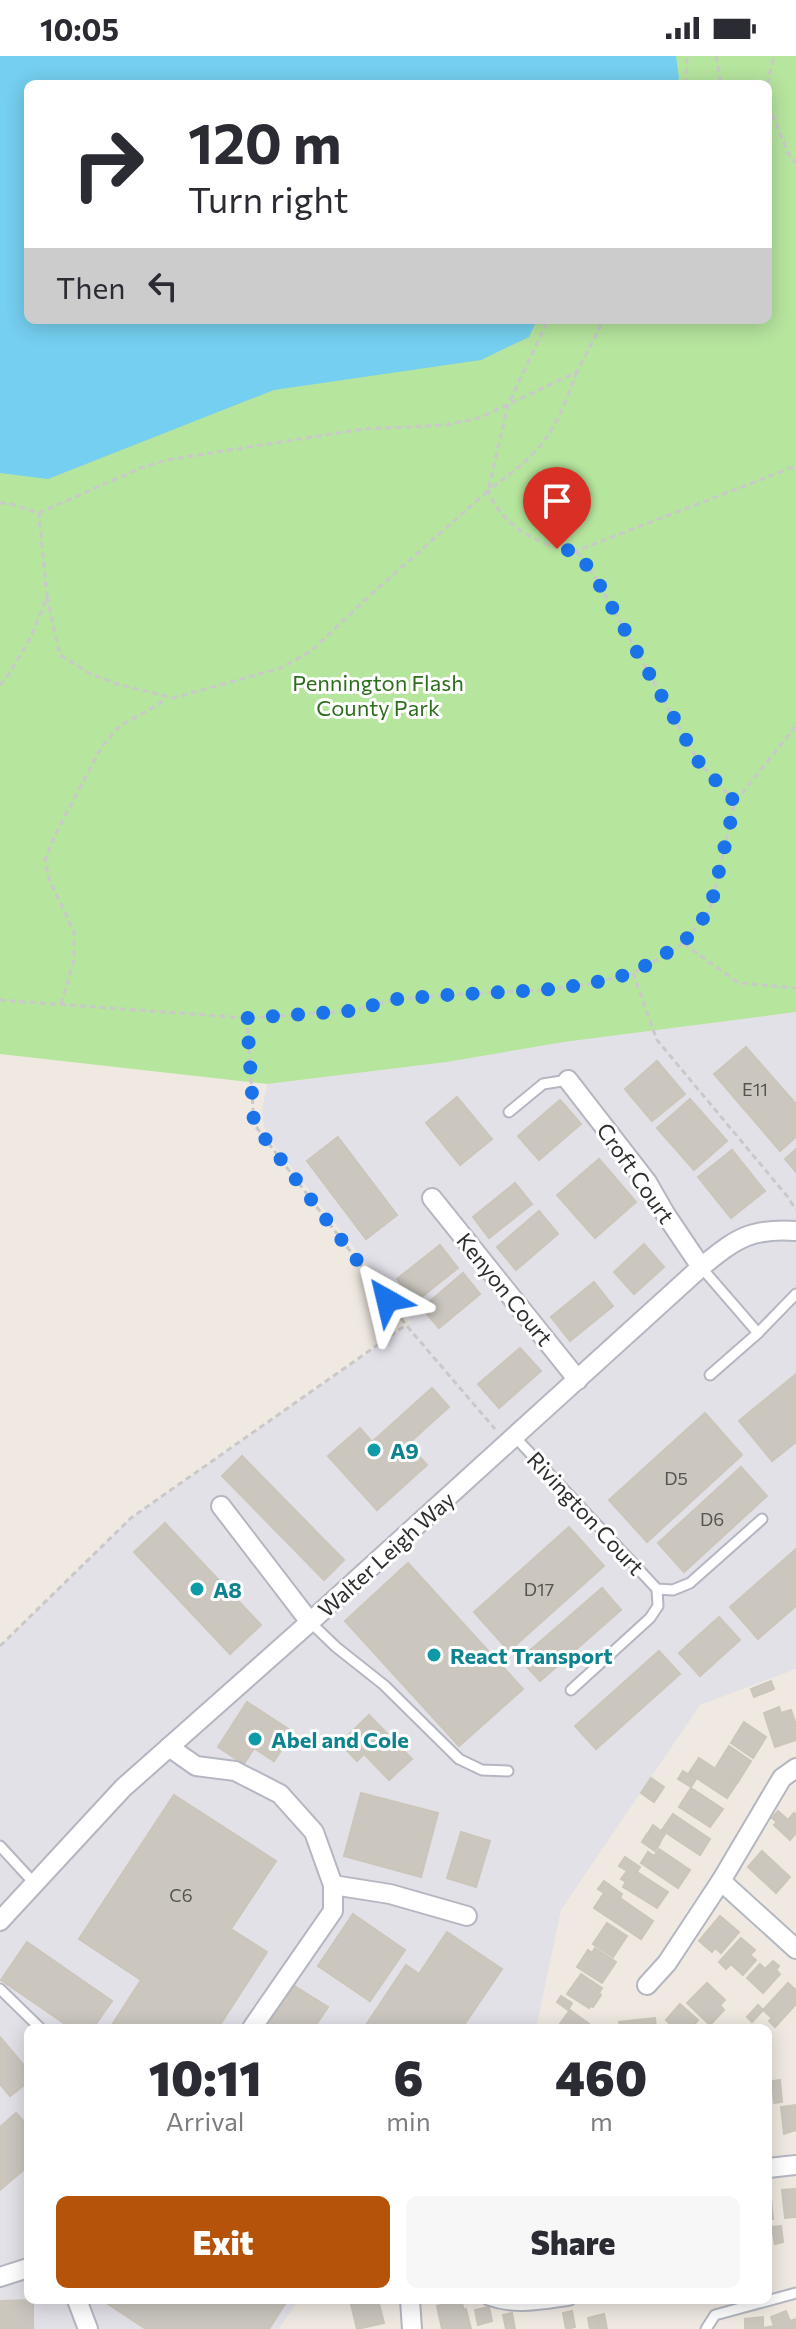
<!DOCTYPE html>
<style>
body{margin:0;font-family:Commissioner,sans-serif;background:#f7f7f7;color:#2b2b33;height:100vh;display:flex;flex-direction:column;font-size:30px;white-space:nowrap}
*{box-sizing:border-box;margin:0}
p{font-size:26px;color:#7c7c81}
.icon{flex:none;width:44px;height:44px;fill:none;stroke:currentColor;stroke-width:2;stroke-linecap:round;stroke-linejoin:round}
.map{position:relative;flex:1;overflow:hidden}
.side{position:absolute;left:24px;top:1968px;width:748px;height:280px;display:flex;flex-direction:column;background:#fff;border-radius:12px;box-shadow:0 4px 20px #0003}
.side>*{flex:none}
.banner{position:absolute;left:24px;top:24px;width:748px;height:244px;border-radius:12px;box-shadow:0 4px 20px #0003;background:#fff;color:#2b2b33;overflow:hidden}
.pin{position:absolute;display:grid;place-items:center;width:68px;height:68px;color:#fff;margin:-82px -34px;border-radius:50% 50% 50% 0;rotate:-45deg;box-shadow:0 0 8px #0007}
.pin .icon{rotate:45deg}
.me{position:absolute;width:88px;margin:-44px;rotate:323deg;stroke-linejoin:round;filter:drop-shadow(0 0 6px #0008)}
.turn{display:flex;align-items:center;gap:28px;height:168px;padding:0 32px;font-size:36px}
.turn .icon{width:104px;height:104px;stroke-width:2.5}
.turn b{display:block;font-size:56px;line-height:68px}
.then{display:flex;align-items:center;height:76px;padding:0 32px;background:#0003;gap:16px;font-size:30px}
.eta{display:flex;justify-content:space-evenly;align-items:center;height:136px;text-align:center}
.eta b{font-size:48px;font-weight:800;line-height:56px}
.action{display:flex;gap:16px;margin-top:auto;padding:16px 32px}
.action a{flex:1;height:92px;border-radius:12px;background:#b45309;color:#fff;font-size:32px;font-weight:800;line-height:92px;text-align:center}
.action a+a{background:#f7f7f7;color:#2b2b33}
.status{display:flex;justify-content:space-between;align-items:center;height:56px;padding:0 40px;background:#fff;direction:ltr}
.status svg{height:22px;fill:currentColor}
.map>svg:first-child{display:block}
.industrial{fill:#e3e1e8}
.green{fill:#b6e59e;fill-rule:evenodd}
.water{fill:#75cff0}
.building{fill:#cbc7bf;stroke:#cbc5ba;stroke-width:2}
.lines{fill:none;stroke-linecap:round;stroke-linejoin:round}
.service-casing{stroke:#b4b7c1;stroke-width:13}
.minor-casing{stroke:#b4b7c1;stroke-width:22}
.path{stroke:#c9c9c9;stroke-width:3;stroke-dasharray:6 4;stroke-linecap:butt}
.service{stroke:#fff;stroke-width:9}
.minor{stroke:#fff;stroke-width:18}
.route{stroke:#1a73e8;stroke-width:14;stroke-dasharray:0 25.2}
.culture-dot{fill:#0f9aa8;stroke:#fff;stroke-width:3}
.labels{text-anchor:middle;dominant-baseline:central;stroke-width:6;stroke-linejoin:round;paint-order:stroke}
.number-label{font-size:18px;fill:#555452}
.park-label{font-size:22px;fill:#2c6e1b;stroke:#fff}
.street-label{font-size:22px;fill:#2e2e2e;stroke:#fff}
.culture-label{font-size:22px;font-weight:bold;fill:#0d838f;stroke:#fff;text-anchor:start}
</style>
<div class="status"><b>10:05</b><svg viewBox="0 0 49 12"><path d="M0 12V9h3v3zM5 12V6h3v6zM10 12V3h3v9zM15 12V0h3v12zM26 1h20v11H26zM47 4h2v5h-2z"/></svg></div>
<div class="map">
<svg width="796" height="2273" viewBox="0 0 796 2273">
<rect width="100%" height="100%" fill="#efe9e1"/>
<!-- industrial -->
<polygon class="industrial" points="796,956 796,1613 700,1649 561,1854 536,1972 28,1972 28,2244 298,2244 279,2273 0,2273 0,1590 131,1462 412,1266 270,1084 264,1070 262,1055 267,1028 447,1006 564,986"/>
<!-- green -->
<path class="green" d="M 0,0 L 796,0 L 796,956 L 564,986 L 447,1006 L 267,1028 L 0,998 ZM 28,28 L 768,28 L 768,264 L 28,264 Z"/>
<!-- water -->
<polygon class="water" points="0,0 676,0 679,22 676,28 28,28 28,264 537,264 529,281 481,304 274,334 48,423 0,417"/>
<!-- building -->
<g class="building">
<polygon points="746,991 796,1048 796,1081 780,1095 714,1018"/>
<polygon points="657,1005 685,1038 652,1065 625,1033"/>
<polygon points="457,1041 492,1083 460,1109 426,1067"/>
<polygon points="690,1043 727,1085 694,1114 657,1072"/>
<polygon points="560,1044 581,1068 539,1104 518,1080"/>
<polygon points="338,1081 397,1159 366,1183 307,1105"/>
<polygon points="796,1093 796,1116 785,1103"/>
<polygon points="732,1094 765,1135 731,1162 698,1121"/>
<polygon points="599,1103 636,1146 595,1182 557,1139"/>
<polygon points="515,1127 532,1148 489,1182 473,1161"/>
<polygon points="539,1155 558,1178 516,1214 497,1191"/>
<polygon points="644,1188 664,1211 634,1238 614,1216"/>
<polygon points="440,1189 458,1212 415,1246 397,1223"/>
<polygon points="463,1217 480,1238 439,1272 422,1252"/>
<polygon points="594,1226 613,1250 570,1285 551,1261"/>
<polygon points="520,1292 541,1315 499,1352 478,1328"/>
<polygon points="796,1318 796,1386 772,1405 739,1365"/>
<polygon points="432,1332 449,1351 408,1388 427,1409 377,1454 328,1400 360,1372 372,1386"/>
<polygon points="705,1357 742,1399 647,1486 609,1444"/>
<polygon points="242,1400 344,1504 324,1524 222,1420"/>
<polygon points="741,1411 767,1440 684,1516 658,1487"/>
<polygon points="165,1467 261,1569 230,1598 134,1496"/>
<polygon points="569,1471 604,1510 509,1595 474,1556"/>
<polygon points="796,1493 796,1550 758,1583 730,1551"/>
<polygon points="408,1507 523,1633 459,1690 345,1565"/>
<polygon points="602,1532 621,1554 540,1625 520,1603"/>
<polygon points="719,1561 740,1584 700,1620 679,1597"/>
<polygon points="659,1595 680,1618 596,1693 575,1670"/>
<polygon points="771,1625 774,1633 754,1641 751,1633"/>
<polygon points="247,1646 293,1676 274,1705 254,1692 244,1708 218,1691"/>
<polygon points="779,1651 781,1657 791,1654 796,1669 796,1684 775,1691 764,1657"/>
<polygon points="369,1659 412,1703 389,1724 364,1698 357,1705 340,1687"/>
<polygon points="744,1666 766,1681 753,1702 731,1687"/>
<polygon points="729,1690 751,1705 738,1726 716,1711"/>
<polygon points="699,1702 737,1727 727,1742 689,1717"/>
<polygon points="683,1715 696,1723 691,1731 678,1723"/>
<polygon points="651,1722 664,1731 654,1746 641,1737"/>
<polygon points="691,1732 723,1753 710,1771 679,1751"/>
<polygon points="361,1737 438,1757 421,1821 344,1800"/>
<polygon points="174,1739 276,1805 231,1873 267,1896 218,1972 110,1972 141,1924 79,1883"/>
<polygon points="778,1755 788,1764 794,1757 796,1758 796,1777 790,1784 774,1769 777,1766 772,1762"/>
<polygon points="673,1758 710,1783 700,1799 662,1774"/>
<polygon points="653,1769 665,1778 660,1786 648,1777"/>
<polygon points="461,1776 490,1785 476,1831 447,1822"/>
<polygon points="647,1778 660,1787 655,1795 642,1786"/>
<polygon points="659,1793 690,1814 678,1832 641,1807 648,1796 654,1800"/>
<polygon points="762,1795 790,1821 776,1837 748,1811"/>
<polygon points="625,1801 640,1811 637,1816 668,1836 657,1852 623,1831 626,1826 621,1823 627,1815 619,1810"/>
<polygon points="604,1825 622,1838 620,1842 653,1865 641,1883 594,1852 604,1837 598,1833"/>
<polygon points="353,1858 405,1894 370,1945 318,1910"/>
<polygon points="720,1860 739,1876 721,1897 715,1892 712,1896 699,1885"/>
<polygon points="607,1867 627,1880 613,1901 593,1888"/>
<polygon points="447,1876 502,1913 462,1972 364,1972 406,1909 419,1918"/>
<polygon points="741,1882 755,1894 750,1899 756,1904 743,1919 731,1908 726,1913 719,1906"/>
<polygon points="27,1886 112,1945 93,1972 71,1972 1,1924"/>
<polygon points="595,1892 616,1906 602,1927 577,1911 588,1894 592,1897"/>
<polygon points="773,1905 779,1910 776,1914 780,1918 763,1937 747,1922 760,1908 765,1913"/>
<polygon points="581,1918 602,1932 599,1937 601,1939 593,1951 590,1950 589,1952 567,1938"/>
<polygon points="707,1927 725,1944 720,1949 724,1954 710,1969 687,1947"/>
<polygon points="788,1927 796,1934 796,1948 775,1971 769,1965 772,1962 763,1954"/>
<polygon points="293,1929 328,1951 314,1972 264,1972"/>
<polygon points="561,1940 572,1947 568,1954 557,1946"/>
<polygon points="680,1948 698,1964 691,1972 674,1972 666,1964"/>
<polygon points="758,1949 763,1954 752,1966 747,1961"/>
<polygon points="570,1954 589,1968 586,1972 557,1972"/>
<polygon points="655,1962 656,1972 620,1972 619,1966"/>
<polygon points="0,1981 28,2014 28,2026 10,2040 0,2028"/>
<polygon points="780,2024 782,2046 774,2047 772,2025"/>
<polygon points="796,2049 796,2074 784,2078 781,2051"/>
<polygon points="16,2057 28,2070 28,2110 0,2134 0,2071"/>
<polygon points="770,2133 773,2163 768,2164 768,2134"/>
<polygon points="796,2133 796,2161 785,2162 782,2134"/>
<polygon points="781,2170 783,2186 775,2188 772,2171"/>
<polygon points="33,2244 33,2273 1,2273 1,2245"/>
<polygon points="102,2244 285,2244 287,2245 269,2273 146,2273"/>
<polygon points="350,2244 378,2244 384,2267 357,2273"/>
<polygon points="461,2244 464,2254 466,2253 471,2273 442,2273 437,2250"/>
<polygon points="489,2251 492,2265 478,2269 475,2254"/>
<polygon points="572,2255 575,2271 566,2273 563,2257"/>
<polygon points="786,2255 790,2265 796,2263 796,2273 745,2273 745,2263 763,2261 763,2272 774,2270 771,2261"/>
<polygon points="512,2257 515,2273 506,2273 503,2259"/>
<polygon points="604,2258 607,2273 599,2273 596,2260"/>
<polygon points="596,2260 599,2273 590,2273 588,2262"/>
</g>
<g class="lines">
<defs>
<g id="service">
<polyline points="509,1056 543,1028 568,1024"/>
<polyline points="701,1211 758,1277 710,1319"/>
<polyline points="758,1277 796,1238"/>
<polyline points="515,1381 657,1533 673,1534 690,1527 762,1463"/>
<polyline points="310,1566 336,1591 384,1629 459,1703 482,1714 508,1715"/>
<polyline points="571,1634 650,1562 658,1550 657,1533"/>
<polyline points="0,1790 35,1828"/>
<polyline points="0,1933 40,1972"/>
<path d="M 488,2244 C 516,2254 542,2248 570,2244"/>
<polyline points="706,2273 715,2259 796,2237"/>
</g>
<g id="minor">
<polyline points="568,1024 647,1126 666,1159 701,1211"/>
<polyline points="432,1142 578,1324"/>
<polyline points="221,1450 310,1566"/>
<polyline points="169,1691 196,1710 235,1715 280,1738 314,1776 333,1829 333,1855 252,1972"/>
<polyline points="721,1825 796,1893"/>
<polyline points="333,1829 390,1838 467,1860"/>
<path d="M 0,1865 L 123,1732 L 310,1566 L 701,1211 C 736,1183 749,1172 796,1175"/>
<polyline points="647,1929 667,1907 721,1825 782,1722 796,1712"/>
<polyline points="768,2112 796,2109"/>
<polyline points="0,2221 28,2212"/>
<polyline points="77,2244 88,2273"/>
<polyline points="410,2244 412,2273"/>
</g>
</defs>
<!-- service casing -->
<use href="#service" class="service-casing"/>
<!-- minor casing -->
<use href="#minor" class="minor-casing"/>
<!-- path -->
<g class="path">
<polyline points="716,0 721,28"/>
<polyline points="686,28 687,0"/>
<polyline points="767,28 774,0"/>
<polyline points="768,49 788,97 796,107"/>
<path d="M 577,316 C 568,339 559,365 544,385 C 529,405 508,419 488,435 C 502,470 540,491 576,495 L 796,410"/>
<polyline points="0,447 11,448 39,457 143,411 167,404 363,373 445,369 479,362 577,316 604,264"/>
<polyline points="577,496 594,519 698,705 735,746"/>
<polyline points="47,541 60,599 89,617 117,628 173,642 281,612 311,595 377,533 488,435 508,349 548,264"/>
<polyline points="0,629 5,624 30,583 47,541 39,458"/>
<polyline points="684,888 739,927 796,932"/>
<polyline points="633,917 657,984 787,1140 796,1154"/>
<polyline points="0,944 247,962 350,955 397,943 446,939 543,934 589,928 633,917 662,901 683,887 710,854 735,746 796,670"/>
<polyline points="61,948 74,904 74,876 49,823 45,803 56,777 102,690 120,670 161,647 162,641"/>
<polyline points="247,962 254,1068 406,1269 495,1373"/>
<polyline points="0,1590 131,1462 406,1269"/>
</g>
<!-- service -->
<use href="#service" class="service"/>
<!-- minor -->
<use href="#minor" class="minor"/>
</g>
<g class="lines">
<!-- route -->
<polyline class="route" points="387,1244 254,1068 247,962 350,955 397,943 446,939 543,934 589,928 633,917 683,887 710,854 735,746 698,705 594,519 576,495 557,493"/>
</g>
<!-- markers -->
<g class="culture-dot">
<circle cx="374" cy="1394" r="8"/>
<circle cx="197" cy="1533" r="8"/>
<circle cx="434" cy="1599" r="8"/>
<circle cx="255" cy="1683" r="8"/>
</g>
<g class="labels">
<!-- number labels -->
<g class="number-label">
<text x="755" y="1033">E11</text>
<text x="676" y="1422">D5</text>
<text x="712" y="1463">D6</text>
<text x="539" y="1533">D17</text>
<text x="181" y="1839">C6</text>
</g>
<!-- park labels -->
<g class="park-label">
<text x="378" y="626">Pennington Flash<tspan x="378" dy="25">County Park</tspan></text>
</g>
<!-- street labels -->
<g class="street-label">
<text transform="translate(636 1117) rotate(55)">Croft Court</text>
<text transform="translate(505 1233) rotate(51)">Kenyon Court</text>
<text transform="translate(586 1457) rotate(47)">Rivington Court</text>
<text transform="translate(386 1498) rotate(-42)">Walter Leigh Way</text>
</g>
<!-- culture labels -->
<g class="culture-label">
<text x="390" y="1394">A9</text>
<text x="213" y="1533">A8</text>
<text x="450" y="1599">React Transport</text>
<text x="271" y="1683">Abel and Cole</text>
</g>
</g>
</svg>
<div class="pin" style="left:557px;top:493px;background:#d93025"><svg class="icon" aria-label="arrive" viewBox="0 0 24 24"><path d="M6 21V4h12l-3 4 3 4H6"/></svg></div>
<svg class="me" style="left:387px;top:1244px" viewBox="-20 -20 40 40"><path d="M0-17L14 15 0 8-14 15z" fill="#1a73e8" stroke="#fff" stroke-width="4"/></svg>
<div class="banner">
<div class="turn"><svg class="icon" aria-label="right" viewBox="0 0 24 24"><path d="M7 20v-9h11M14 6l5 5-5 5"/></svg><div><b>120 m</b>Turn right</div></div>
<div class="then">Then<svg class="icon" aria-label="left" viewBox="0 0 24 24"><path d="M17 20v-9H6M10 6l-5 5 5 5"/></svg></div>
</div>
<section class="side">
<div class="eta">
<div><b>10:11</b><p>Arrival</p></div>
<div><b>6</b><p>min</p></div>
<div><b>460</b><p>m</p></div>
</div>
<div class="action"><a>Exit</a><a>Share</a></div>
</section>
</div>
